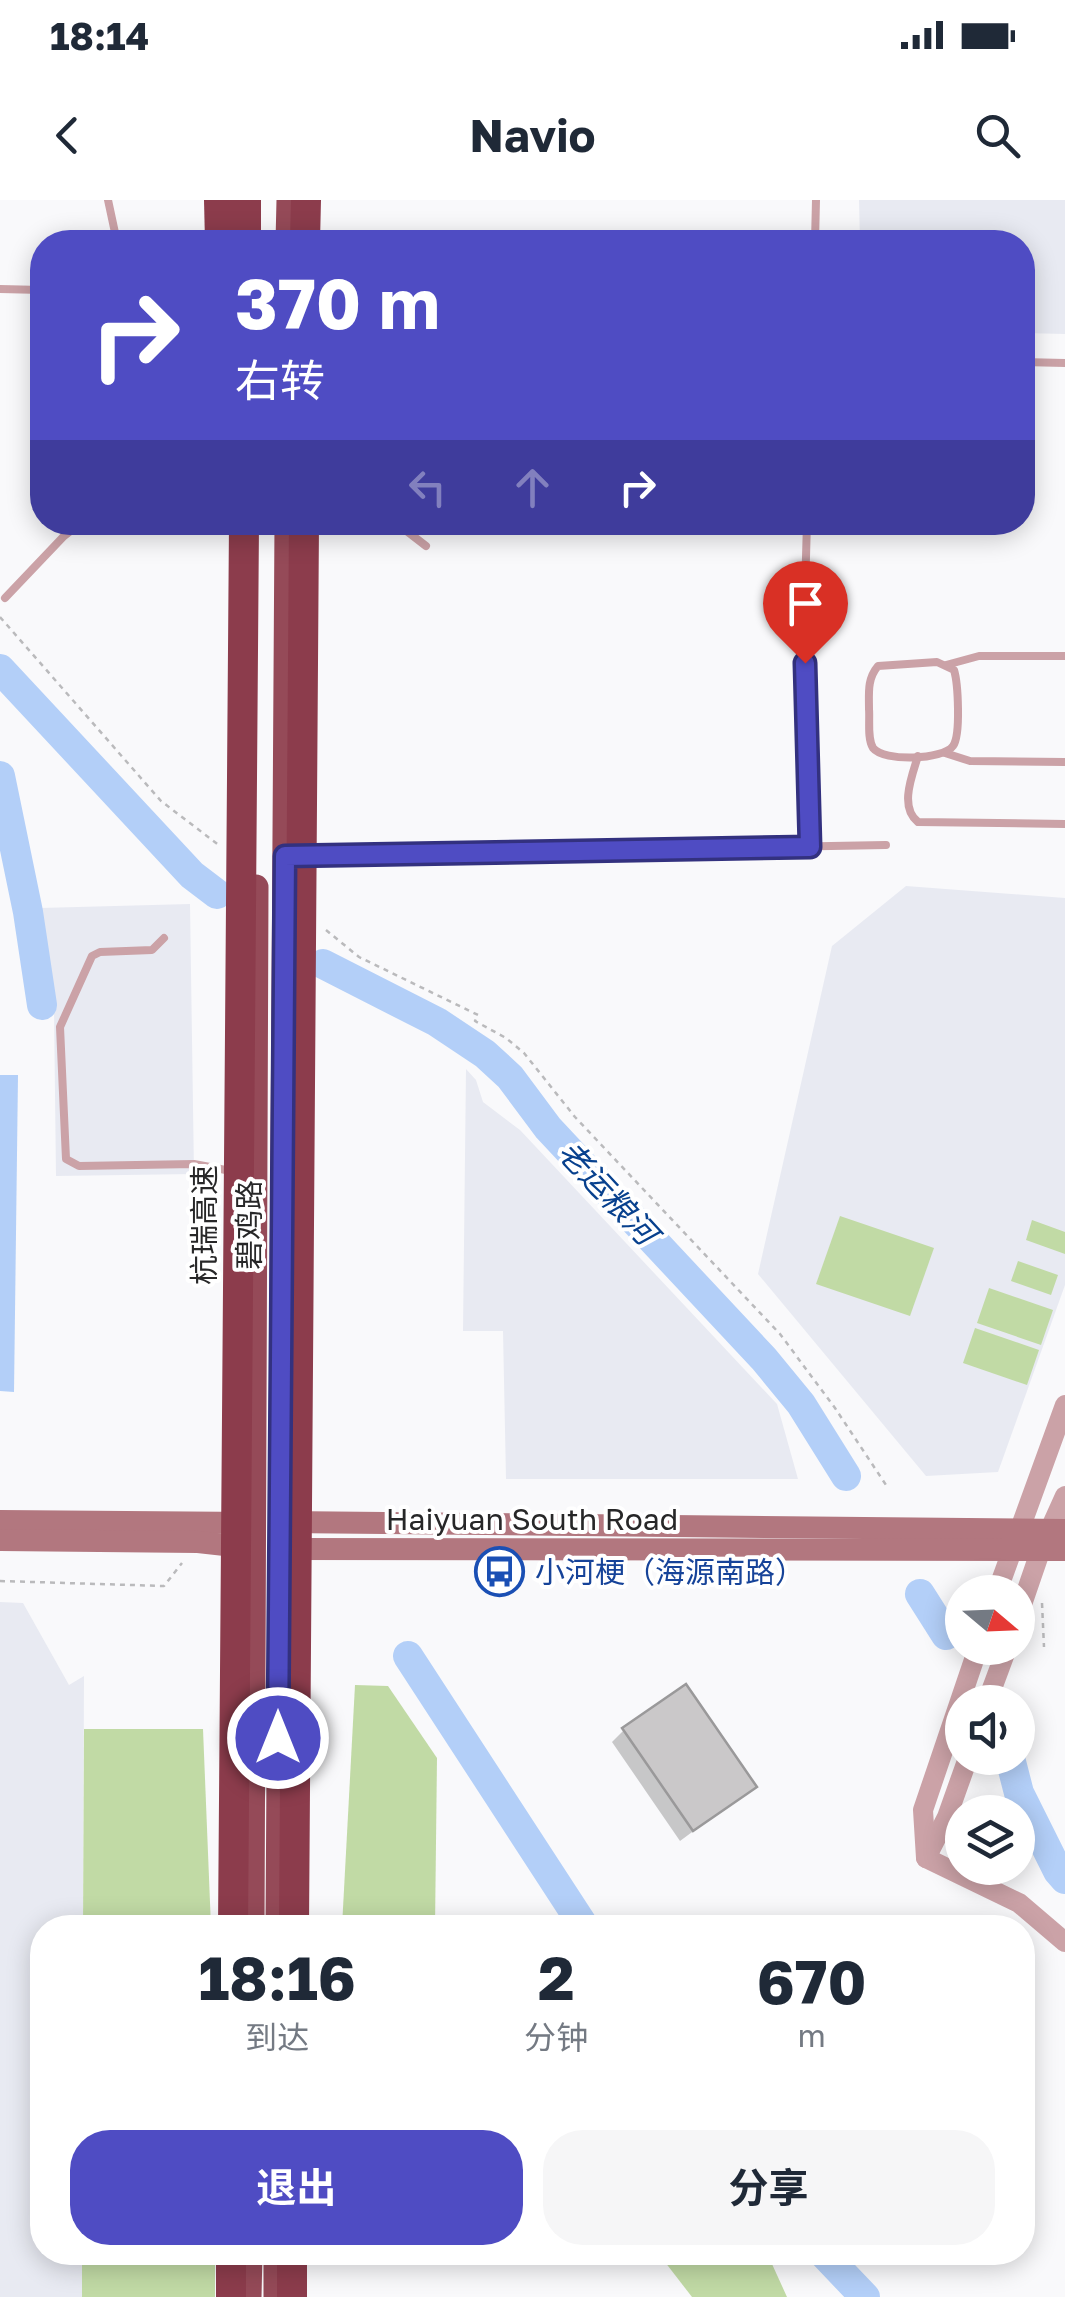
<!DOCTYPE html>
<html lang="zh">
<meta charset="utf-8">
<style>
body{margin:0;font-family:"Golos Text","Noto Sans SC",sans-serif;background:#f6f6f7;color:#1f2937;height:100vh;display:flex;flex-direction:column;font-size:38px;white-space:nowrap}
*{box-sizing:border-box;margin:0}
p{font-size:32px;color:#747a83}
.icon{flex:none;width:55px;height:55px;fill:none;stroke:currentColor;stroke-width:2;stroke-linecap:round;stroke-linejoin:round}
.map{position:relative;flex:1;overflow:hidden}
.sheet{position:absolute;left:30px;top:1715px;width:1005px;height:350px;display:flex;flex-direction:column;background:#fff;border-radius:40px;box-shadow:0 5px 25px #0003}
.sheet>*{flex:none}
.guide{position:absolute;left:30px;top:30px;width:1005px;height:305px;border-radius:40px;box-shadow:0 5px 25px #0003;background:#4f4cc3;color:#fff;overflow:hidden}
.needle{width:65px;rotate:109deg}
.fabs{position:absolute;left:945px;top:1375px;display:grid;gap:20px}
.fabs a{display:grid;place-items:center;width:90px;height:90px;border-radius:50%;background:#fff;box-shadow:0 5px 25px #0003;font-size:50px}
.pin{position:absolute;display:grid;place-items:center;width:85px;height:85px;color:#fff;margin:-102px -42px;border-radius:50% 50% 50% 0;rotate:-45deg;box-shadow:0 0 10px #0007}
.pin .icon{rotate:45deg}
.me{position:absolute;width:110px;margin:-55px;rotate:0deg;stroke-linejoin:round;filter:drop-shadow(0 0 8px #0008)}
.turn{display:flex;align-items:center;gap:35px;height:210px;padding:0 40px;font-size:45px}
.turn .icon{width:130px;height:130px;stroke-width:2.5}
.turn b{display:block;font-size:70px;line-height:85px}
.lanes{display:flex;align-items:center;height:95px;padding:0 40px;background:#0003;justify-content:center;gap:50px;direction:ltr}
.lanes .off{opacity:.35}
.eta{display:flex;justify-content:space-evenly;align-items:center;height:170px;text-align:center}
.eta b{font-size:60px;font-weight:700;line-height:70px}
.cta{display:flex;gap:20px;margin-top:auto;padding:20px 40px}
.cta a{flex:1;height:115px;border-radius:40px;background:#4f4cc3;color:#fff;font-size:40px;font-weight:700;line-height:115px;text-align:center}
.cta a+a{background:#f6f6f7;color:#1f2937}
.status{display:flex;justify-content:space-between;align-items:center;height:70px;padding:0 50px;background:#fff;direction:ltr}
.status svg{height:28px;fill:currentColor}
header{display:flex;justify-content:space-between;align-items:center;height:130px;padding:0 40px;background:#fff;font-size:45px;font-weight:700}
.map>svg:first-child{display:block}
.built{fill:#e8eaf2}
.green{fill:#c1daa5}
.water{fill:#b3cff8}
.shadow{fill:#0003}
.lines{fill:none;stroke-linecap:round;stroke-linejoin:round}
.river{stroke:#b3cff8;stroke-width:30}
.building{fill:#cac8c9;stroke:#9a999a;stroke-width:2.5}
.path{stroke:#bababc;stroke-width:2.5;stroke-dasharray:5 5;stroke-linecap:butt}
.service{stroke:#cba2a7;stroke-width:8}
.tertiary{stroke:#cba2a7;stroke-width:20}
.secondary{stroke:#b2777f;stroke-width:22}
.trunk{stroke:#954a58;stroke-width:25}
.motorway{stroke:#8c3c4c;stroke-width:30}
.motorway-bridge{stroke:#8c3c4c;stroke-width:30}
.route-casing{stroke:#33317f;stroke-width:25}
.route{stroke:#4f4cc3;stroke-width:18}
.labels{text-anchor:middle;dominant-baseline:central;stroke-width:8;stroke-linejoin:round;paint-order:stroke}
.street-label{font-size:30px;fill:#272728;stroke:#fff}
.transit-label{font-size:30px;fill:#164399;stroke:#fff;text-anchor:start}
.water-label{font-size:32px;font-style:italic;fill:#08418e;stroke:#fff}
</style>
<div class="status"><b>18:14</b><svg viewBox="0 0 49 12"><path d="M0 12V9h3v3zM5 12V6h3v6zM10 12V3h3v9zM15 12V0h3v12zM26 1h20v11H26zM47 4h2v5h-2z"/></svg></div>
<header><svg class="icon" aria-label="back" viewBox="0 0 24 24"><path d="M15 5l-7 7 7 7"/></svg>Navio<svg class="icon" aria-label="search" viewBox="0 0 24 24"><circle cx="10" cy="10" r="6"/><path d="M15 15l6 6"/></svg></header>
<div class="map">
<svg width="1065" height="2097" viewBox="0 0 1065 2097">
<rect width="100%" height="100%" fill="#f9f9fb"/>
<!-- built -->
<g class="built">
<polygon points="859,0 1065,0 1065,134 1023,133 1022,42 860,42"/>
<polygon points="906,686 1065,698 1065,1085 998,1272 926,1276 758,1074 832,746"/>
<polygon points="190,704 194,974 56,976 54,810 40,708"/>
<polygon points="466,869 476,880 483,902 520,930 777,1204 798,1279 506,1279 503,1131 463,1131"/>
<polygon points="0,1402 23,1403 69,1485 84,1476 83,1727 42,1728 42,2052 82,2053 82,2097 0,2097"/>
</g>
<!-- green -->
<g class="green">
<polygon points="840,1016 934,1048 910,1116 816,1084"/>
<polygon points="1032,1020 1065,1032 1065,1054 1026,1040"/>
<polygon points="1018,1061 1058,1075 1051,1095 1011,1081"/>
<polygon points="989,1088 1053,1110 1041,1145 977,1123"/>
<polygon points="975,1128 1039,1150 1027,1185 963,1163"/>
<polygon points="355,1485 388,1486 437,1558 435,1727 342,1727"/>
<polygon points="84,1529 203,1529 211,1727 83,1727"/>
<rect x="82" y="2053" width="133" height="44"/>
<polygon points="658,2053 767,2053 787,2097 692,2097"/>
</g>
<!-- water -->
<polygon class="water" points="0,875 18,875 14,1192 0,1191"/>
<!-- shadow -->
<polygon class="shadow" points="624,1530 753,1587 680,1641 612,1542"/>
<g class="lines">
<!-- river -->
<g class="river">
<polyline points="0,469 192,675 217,694"/>
<polyline points="0,576 28,712 42,805"/>
<polyline points="323,764 437,822 485,854 510,877 548,928 764,1159 801,1204 846,1276"/>
<polyline points="920,1394 946,1435"/>
<polyline points="408,1456 585,1728"/>
<polyline points="1010,1558 1019,1593 1058,1671 1065,1679"/>
<polyline points="822,2052 865,2097"/>
</g>
</g>
<!-- building -->
<polygon class="building" points="686,1484 757,1587 693,1631 622,1528"/>
<g class="lines">
<!-- path -->
<g class="path">
<polyline points="0,417 161,601 220,646"/>
<polyline points="326,730 359,757 478,815 475,821 506,838 524,853 575,917 780,1134 835,1208 888,1288"/>
<polyline points="0,1381 164,1386 182,1363"/>
<polyline points="1042,1403 1044,1447"/>
</g>
<!-- service -->
<g class="service">
<polyline points="108,0 117,42"/>
<polyline points="815,42 816,0"/>
<polyline points="0,89 42,90"/>
<polyline points="1022,162 1065,163"/>
<polyline points="395,322 426,346"/>
<polyline points="807,322 804,427 810,647"/>
<polyline points="5,398 64,336 82,322"/>
<path d="M 937,462 L 954,470 C 958,483 961,535 953,546 C 943,560 884,562 873,548 C 867,538 870,520 869,509 C 869,493 867,479 878,466 Z"/>
<polyline points="946,465 979,456 1065,456"/>
<polyline points="945,553 970,561 1065,562"/>
<path d="M 918,556 C 912,576 899,607 918,622 L 1065,624"/>
<polyline points="310,656 886,645"/>
<polyline points="164,738 152,750 100,752 92,756 60,827 66,959 79,966 194,964 231,971"/>
</g>
<!-- tertiary -->
<g class="tertiary">
<polyline points="997,1392 1065,1205"/>
<polyline points="1018,1416 1041,1349 1065,1296"/>
<polyline points="987,1502 1007,1448"/>
<polyline points="927,1656 947,1617 968,1558"/>
<polyline points="926,1658 923,1610 978,1448"/>
<polyline points="926,1658 1019,1703 1065,1742"/>
</g>
<!-- secondary -->
<g class="secondary">
<polyline points="0,1321 252,1323"/>
<polyline points="284,1322 1065,1330"/>
<polyline points="0,1340 198,1342 252,1348"/>
<polyline points="284,1349 1065,1350"/>
</g>
<!-- trunk -->
<g class="trunk">
<polyline points="288,42 289,0"/>
<polyline points="252,1728 256,687"/>
<polyline points="278,1728 287,322"/>
<polyline points="249,2097 250,2052"/>
<polyline points="276,2097 276,2052"/>
</g>
<!-- motorway -->
<g class="motorway">
<polyline points="219,0 220,42"/>
<polyline points="246,42 246,0"/>
<polyline points="305,42 306,0"/>
<polyline points="231,2097 231,2052"/>
<polyline points="292,2097 292,2052"/>
</g>
<!-- motorway-bridge -->
<g class="motorway-bridge">
<polyline points="233,1728 244,322"/>
<polyline points="294,1728 304,322"/>
</g>
</g>
<g class="lines">
<defs>
<polyline id="route" points="278,1538 285,656 810,647 805,463"/>
</defs>
<!-- route casing -->
<use href="#route" class="route-casing"/>
<!-- route -->
<use href="#route" class="route"/>
</g>
<!-- icons -->
<defs>
<symbol id="bus-ring" viewBox="-11 -11 22 22"><circle r="9.5" fill="#fff" stroke="#1a4fb4" stroke-width="1.5"/><path d="M-5-6H5V4H4V6H2V4H-2V6H-4V4H-5ZM-3.5-4V0h7V-4ZM-3.5 1.2v1.5H-2V1.2ZM2 1.2v1.5H3.5V1.2Z" fill="#1a4fb4"/></symbol>
</defs>
<g fill-rule="evenodd">
<use href="#bus-ring" x="472" y="1344" width="55" height="55"/>
</g>
<g class="labels">
<!-- street labels -->
<g class="street-label">
<text transform="translate(204 1025) rotate(-90)">杭瑞高速</text>
<text transform="translate(249 1025) rotate(-90)">碧鸡路</text>
<text x="532" y="1319">Haiyuan South Road</text>
</g>
<!-- transit labels -->
<g class="transit-label">
<text x="535" y="1372">小河梗（海源南路）</text>
</g>
<!-- water labels -->
<g class="water-label">
<text transform="translate(608 992) rotate(47)">老运粮河</text>
</g>
</g>
</svg>
<div class="fabs">
<a><svg class="needle" viewBox="-14 -14 28 28"><path d="M0-13l5 13h-10z" fill="#e53935"/><path d="M0 13l5-13h-10z" fill="#747a83"/></svg></a>
<a><svg class="icon" aria-label="sound" viewBox="0 0 24 24"><path d="M4 9h4l5-4v14l-5-4H4zM17 9q2 3 0 6"/></svg></a>
<a><svg class="icon" aria-label="layers" viewBox="0 0 24 24"><path d="M12 4l9 5-9 5-9-5zM3 14l9 5 9-5"/></svg></a>
</div>
<div class="pin" style="left:805px;top:463px;background:#d93025"><svg class="icon" aria-label="arrive" viewBox="0 0 24 24"><path d="M6 21V4h12l-3 4 3 4H6"/></svg></div>
<svg class="me" style="left:278px;top:1538px" viewBox="-20 -20 40 40"><circle r="17" fill="#4f4cc3" stroke="#fff" stroke-width="3"/><path d="M0-11L8 9 0 5-8 9z" fill="#fff"/></svg>
<div class="guide">
<div class="turn"><svg class="icon" aria-label="right" viewBox="0 0 24 24"><path d="M7 20v-9h11M14 6l5 5-5 5"/></svg><div><b>370 m</b>右转</div></div>
<div class="lanes"><svg class="icon off" aria-label="left" viewBox="0 0 24 24"><path d="M17 20v-9H6M10 6l-5 5 5 5"/></svg><svg class="icon off" aria-label="ahead" viewBox="0 0 24 24"><path d="M12 20V5M6 11l6-6 6 6"/></svg><svg class="icon" aria-label="right" viewBox="0 0 24 24"><path d="M7 20v-9h11M14 6l5 5-5 5"/></svg></div>
</div>
<section class="sheet">
<div class="eta">
<div><b>18:16</b><p>到达</p></div>
<div><b>2</b><p>分钟</p></div>
<div><b>670</b><p>m</p></div>
</div>
<div class="cta"><a>退出</a><a>分享</a></div>
</section>
</div>
